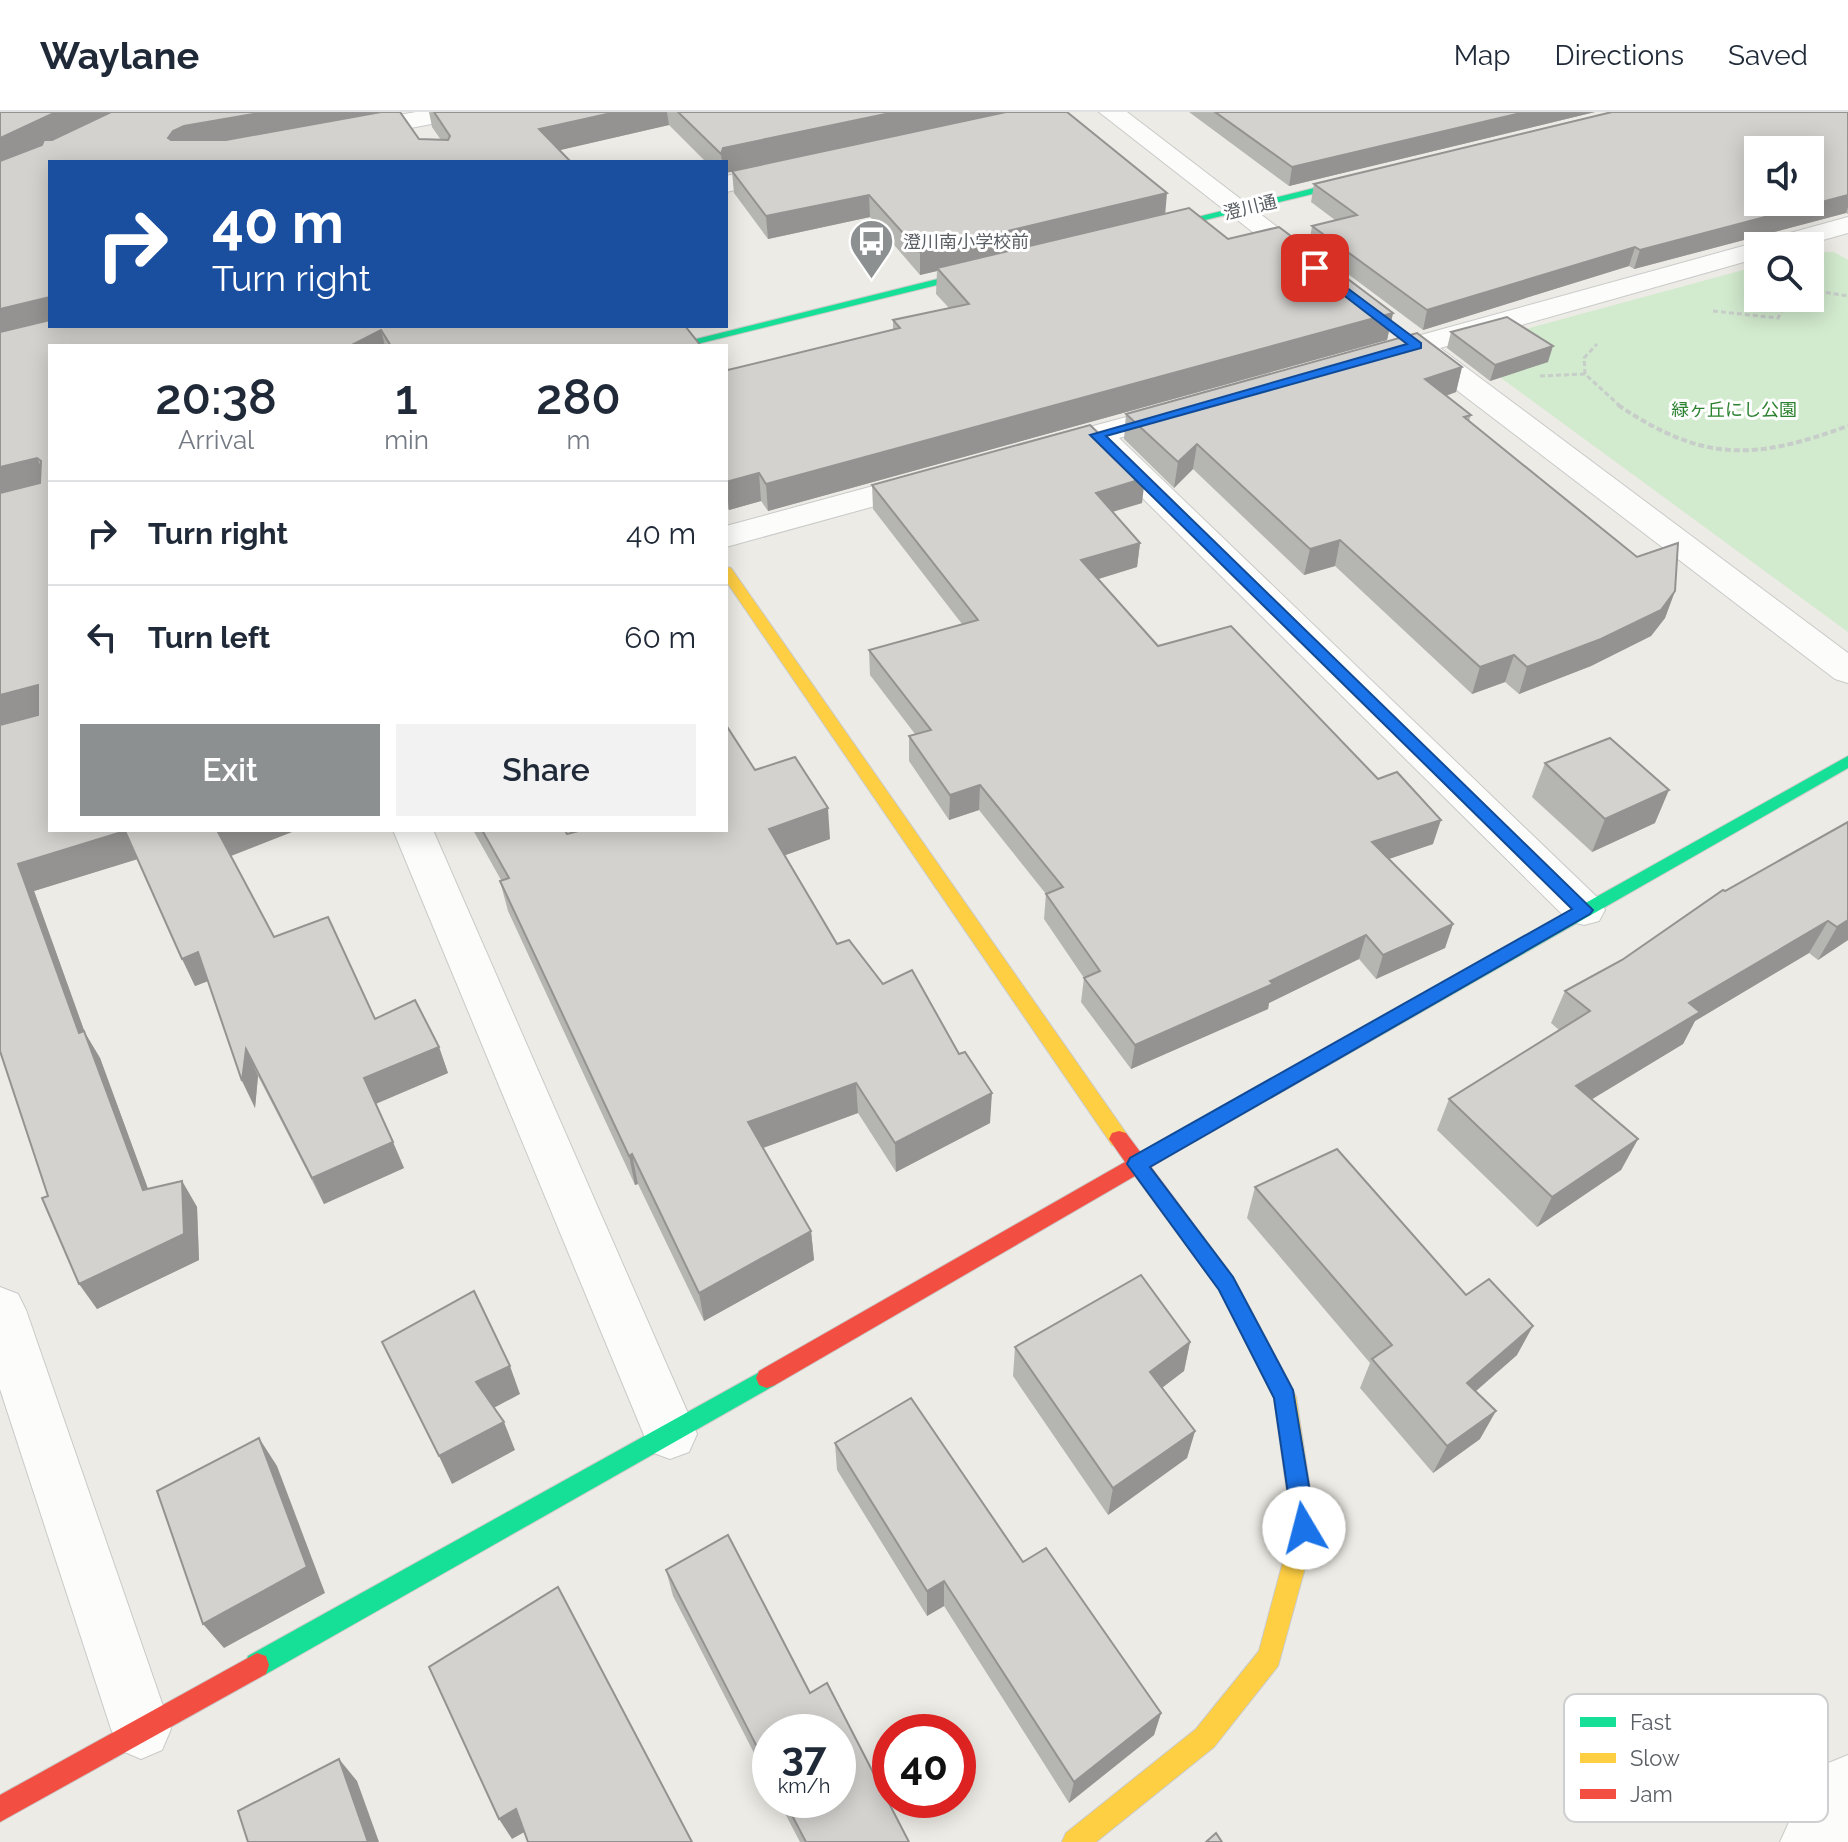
<!DOCTYPE html>
<meta charset="utf-8">
<style>
body{margin:0;font-family:Raleway,"Noto Sans JP",sans-serif;background:#f2f2f3;color:#1f2937;height:100vh;display:flex;flex-direction:column;font-size:30px;white-space:nowrap}
*{box-sizing:border-box;margin:0}
p{font-size:26px;color:#747a83}
.icon{flex:none;width:44px;height:44px;fill:none;stroke:currentColor;stroke-width:2;stroke-linecap:round;stroke-linejoin:round}
.map{position:relative;flex:1;overflow:hidden}
.details{position:absolute;left:48px;top:232px;width:680px;height:488px;display:flex;flex-direction:column;background:#fff;border-radius:0px;box-shadow:0 4px 20px #0003}
.details>*{flex:none}
.hud{position:absolute;left:48px;top:48px;width:680px;height:168px;border-radius:0px;box-shadow:0 4px 20px #0003;background:#1a4fa0;color:#fff;overflow:hidden}
.tools{position:absolute;left:1744px;top:24px;display:grid;gap:16px}
.tools a{display:grid;place-items:center;width:80px;height:80px;border-radius:0px;background:#fff;box-shadow:0 4px 20px #0003;font-size:40px}
.speed{position:absolute;left:752px;top:1602px;display:flex;gap:16px;font-size:40px;font-weight:700;text-align:center}
.speed>*{display:grid;place-content:center;width:104px;height:104px;border-radius:50%;background:#fff;box-shadow:0 4px 20px #0003;line-height:1}
.speed small{font-size:20px;font-weight:400}
.speed .limit{border:12px solid #d22;background:#fff;color:#111}
.pin{position:absolute;display:grid;place-items:center;width:68px;height:68px;color:#fff;margin:-34px;border-radius:16px;box-shadow:0 4px 12px #0006}
.me{position:absolute;width:88px;margin:-44px;rotate:352deg;stroke-linejoin:round;filter:drop-shadow(0 0 6px #0008)}
.turn{display:flex;align-items:center;gap:28px;height:168px;padding:0 32px;font-size:36px}
.turn .icon{width:104px;height:104px;stroke-width:2.5}
.turn b{display:block;font-size:56px;line-height:68px}
.eta{display:flex;justify-content:space-evenly;align-items:center;height:136px;text-align:center}
.eta b{font-size:48px;font-weight:600;line-height:56px}
.button{display:flex;gap:16px;margin-top:auto;padding:16px 32px}
.button a{flex:1;height:92px;border-radius:0px;background:#8d9091;color:#fff;font-size:32px;font-weight:600;line-height:92px;text-align:center}
.button a+a{background:#f2f2f3;color:#1f2937}
ul{padding:0;list-style:none}
li{display:flex;align-items:center;gap:24px;height:104px;padding:0 32px;border-top:2px solid #e0e1e3}
li div{flex:1}
li b{display:block;font-size:30px}
li em{font-style:normal}
header{display:flex;align-items:center;gap:48px;box-sizing:border-box;height:112px;padding:0 40px;background:#fff;border-bottom:2px solid #e0e1e3}
header strong{font-size:38px}
nav{display:flex;gap:44px;margin-inline-start:auto;font-size:28px}
.map>svg:first-child{display:block}
.green{fill:#d2eace}
.lines{fill:none;stroke-linecap:round;stroke-linejoin:round}
.street-casing{stroke:#c9cac9;stroke-width:2}
.fast-casing{stroke:#cacaca;stroke-width:2}
.slow-casing{stroke:#cacaca;stroke-width:2}
.jam-casing{stroke:#cacaca;stroke-width:2}
.path-far1{stroke:#c7cdc9;stroke-width:3;stroke-dasharray:5 3;stroke-linecap:butt}
.path{stroke:#c7cdc9;stroke-width:4;stroke-dasharray:6 3;stroke-linecap:butt}
.street{fill:#fcfcfb;fill-rule:evenodd}
.fast{fill:#16e098;fill-rule:evenodd}
.slow{fill:#ffcf43;fill-rule:evenodd}
.jam{fill:#f24e42;fill-rule:evenodd}
.wall{fill:#b5b5b2}
.shaded-wall{fill:#949391}
.building{fill:#d3d2cf;stroke:#949391;stroke-width:2;fill-rule:evenodd}
.route{fill:#1a73e8;stroke:#114b97;stroke-width:2}
.labels{text-anchor:middle;dominant-baseline:central;stroke-width:6;stroke-linejoin:round;paint-order:stroke}
.far-street-label{font-size:18px;fill:#5a5f64;stroke:#fff}
.far-poi-label{font-size:18px;fill:#5a5f64;stroke:#fff;text-anchor:start}
.far-park-label{font-size:18px;fill:#2c8230;stroke:#fff}
.key{fill:#fff;stroke:#cecfd0;stroke-width:2}
.key-label{font-size:22px;fill:#5a5f64}
</style>
<header>
<strong>Waylane</strong>
<nav><a>Map</a><a>Directions</a><a>Saved</a></nav>
</header>
<div class="map">
<svg width="1848" height="1730" viewBox="0 0 1848 1730">
<rect width="100%" height="100%" fill="#ecebe5"/>
<!-- green -->
<polygon class="green" points="1810,140 1834,140 1848,148 1848,520 1471,244 1471,232 1758,154 1758,186 1810,186"/>
<g class="lines">
<defs>
<g id="street">
<polygon points="416,0 470,0 467,5 458,7 347,28 338,25 334,20 338,15 347,12"/>
<polygon points="1099,0 1127,0 1328,154 1324,160 1314,162 1304,160"/>
<polygon points="790,50 799,52 803,58 799,64 726,80 726,64"/>
<path d="M 1848,105 L 1848,121 L 1802,134 L 1758,134 L 1758,146 L 1440,236 L 1848,541 L 1848,571 L 1835,567 L 1412,244 L 1372,255 L 1361,252 L 1357,246 C 1367,231 1391,237 1402,224 L 1421,223 Z"/>
<polygon points="1182,290 1193,292 1198,299 1193,306 1119,326 1599,787 1605,798 1599,809 1584,813 1569,809 1090,334 1041,348 1030,345 1025,338 1030,331"/>
<polygon points="932,358 944,361 948,368 944,375 726,435 726,414"/>
<polygon points="393,718 433,718 697,1322 689,1340 670,1347 651,1340"/>
<polygon points="0,1175 18,1182 26,1198 171,1617 162,1638 141,1647 120,1638 111,1617 0,1277"/>
<polygon points="1848,1643 1848,1730 1780,1730 1790,1708 1826,1652"/>
</g>
<g id="fast">
<polygon points="1371,62 1376,65 1375,67 1143,123 1137,120"/>
<polygon points="994,153 998,154 998,158 689,234 668,234"/>
<polygon points="1848,644 1848,656 1173,1042 1166,1044 1159,1042 1156,1036 1159,1030"/>
<polygon points="767,1256 775,1259 778,1266 775,1273 266,1562 257,1565 248,1562 245,1553 248,1544"/>
</g>
<g id="slow">
<polygon points="726,455 731,456 1126,1021 1129,1027 1126,1033 1119,1035 1112,1033 726,469"/>
<polygon points="1280,1265 1288,1268 1296,1285 1316,1416 1278,1554 1214,1635 1096,1730 1062,1730 1066,1721 1196,1617 1259,1539 1292,1416 1274,1286 1269,1275 1272,1268"/>
</g>
<g id="jam">
<polygon points="1119,1019 1126,1021 1141,1041 1166,1028 1173,1030 1176,1036 1173,1042 1151,1055 1233,1165 1288,1268 1291,1275 1288,1282 1280,1285 1272,1282 1219,1177 1135,1064 775,1273 767,1276 759,1273 756,1266 759,1259 1125,1050 1109,1027 1112,1021"/>
<polygon points="257,1541 266,1544 269,1553 266,1562 0,1710 0,1683"/>
</g>
</defs>
<!-- street casing -->
<use href="#street" class="street-casing"/>
<!-- fast casing -->
<use href="#fast" class="fast-casing"/>
<!-- slow casing -->
<use href="#slow" class="slow-casing"/>
<!-- jam casing -->
<use href="#jam" class="jam-casing"/>
<!-- path-far1 -->
<g class="path-far1">
<polyline points="1810,178 1848,184"/>
<polyline points="1713,199 1778,206 1789,186"/>
<polyline points="1585,262 1584,246 1597,232"/>
<polyline points="1540,264 1585,262 1621,295"/>
</g>
<!-- path -->
<path class="path" d="M 1618,293 C 1704,351 1754,348 1848,314"/>
<!-- street -->
<use href="#street" class="street"/>
<!-- fast -->
<use href="#fast" class="fast"/>
<!-- slow -->
<use href="#slow" class="slow"/>
<!-- jam -->
<use href="#jam" class="jam"/>
</g>
<!-- wall -->
<g class="wall">
<polygon points="0,0 402,0 400,0 419,27 441,28 432,15 429,0 1067,0 1165,101 1228,127 1393,201 1387,228 768,399 761,389 729,398 726,394 726,256 728,258 893,218 893,208 949,196 936,182 937,159 920,163 870,105 768,127 734,81 732,60 726,50 706,50 669,13 560,38 50,50 50,214 685,214 701,234 50,234 50,718 297,718 231,744 274,825 375,907 439,935 448,961 376,992 404,1056 324,1092 258,964 255,996 208,869 195,874 137,747 34,779 85,921 100,946 148,1077 182,1069 197,1095 199,1148 97,1197 48,1084 1,942 0,943"/>
<polygon points="1189,0 1595,0 1289,74"/>
<polygon points="1848,0 1848,102 1846,101 1634,157 1629,154 1423,218 1309,133 1312,114 1335,108 1311,90 1314,72"/>
<polygon points="1451,220 1548,250 1490,269 1447,236"/>
<polygon points="1462,255 1456,280 1446,284 1471,303 1469,309 1675,479 1665,506 1651,524 1591,554 1519,582 1505,570 1472,582 1335,454 1304,463 1193,357 1174,376 1124,327 1126,302"/>
<polygon points="872,373 1142,391 1113,400 1140,431 1137,455 1098,467 1158,534 1433,732 1389,747 1453,812 1445,836 1376,867 1359,847 1269,891 1268,897 1131,957 1081,890 1084,866 1044,807 1046,782 979,698 949,708 909,649 909,624 915,622 870,563 869,538 962,512 873,397"/>
<polygon points="1545,651 1655,711 1592,740 1532,685"/>
<polygon points="755,658 830,727 785,743 837,832 990,1011 896,1060 858,1001 763,1036 811,1119 814,1148 704,1209 638,1072 635,1073 508,799 500,769 501,768 473,718 565,718 567,722 726,718"/>
<polygon points="1848,710 1848,828 1818,848 1809,841 1695,909 1683,932 1592,987 1638,1027 1621,1058 1537,1115 1437,1018 1449,987 1559,918 1551,911 1565,879 1622,848"/>
<polygon points="1255,1075 1517,1243 1476,1279 1480,1327 1433,1361 1360,1276 1370,1251 1247,1106"/>
<polygon points="1190,1230 1184,1259 1162,1275 1195,1319 1187,1346 1108,1403 1013,1264 1015,1235"/>
<polygon points="835,1331 1023,1450 1161,1601 1154,1623 1069,1691 944,1494 927,1504 837,1358"/>
<polygon points="666,1458 810,1581 909,1730 800,1730 778,1688 838,1688 770,1620 770,1672 673,1484"/>
</g>
<!-- shaded-wall -->
<g class="shaded-wall">
<polygon points="56,0 116,0 0,56 0,26"/>
<polygon points="264,0 402,0 191,39 181,43 168,26 173,19 184,14"/>
<polygon points="616,0 667,0 669,13 543,42 539,17"/>
<polygon points="895,0 1009,0 726,61 726,50 722,50 721,42 723,36"/>
<polygon points="1525,0 1595,0 1289,74 1292,55"/>
<polygon points="1167,81 1165,104 937,156 937,159 920,163 920,140"/>
<polygon points="869,83 870,105 768,127 766,104"/>
<polygon points="1848,83 1848,95 1846,101 1634,157 1640,138"/>
<polygon points="1635,135 1629,154 1423,218 1427,198"/>
<polygon points="50,185 50,213 0,226 0,197"/>
<polygon points="1393,201 1387,228 768,399 766,372"/>
<polygon points="381,218 385,234 350,234"/>
<polygon points="1553,234 1548,250 1490,269 1495,253"/>
<polygon points="1462,255 1456,280 1419,293 1425,267"/>
<polygon points="1197,332 1193,357 1174,376 1178,350"/>
<polygon points="37,346 49,373 0,386 0,355"/>
<polygon points="759,361 761,389 729,398 726,370"/>
<polygon points="1145,366 1142,391 1094,405 1096,381"/>
<polygon points="1340,428 1335,454 1304,463 1310,437"/>
<polygon points="1140,431 1137,455 1079,473 1081,448"/>
<polygon points="1675,479 1665,506 1651,524 1591,554 1519,582 1527,555"/>
<polygon points="1514,543 1505,570 1472,582 1480,555"/>
<polygon points="38,573 50,601 0,615 0,583"/>
<polygon points="980,673 979,698 949,708 950,683"/>
<polygon points="1669,678 1655,711 1592,740 1605,707"/>
<polygon points="828,696 830,727 772,748 769,717"/>
<polygon points="1441,708 1433,732 1365,755 1372,730"/>
<polygon points="217,718 297,718 228,745"/>
<polygon points="125,719 138,747 34,779 85,921 100,946 158,1104 143,1078 79,921 18,752"/>
<polygon points="1848,808 1848,828 1818,848 1837,815"/>
<polygon points="1828,809 1809,841 1695,909 1683,932 1561,1006 1576,974 1689,891"/>
<polygon points="1453,812 1445,836 1376,867 1383,843"/>
<polygon points="1366,823 1359,847 1269,891 1268,897 1131,957 1135,933"/>
<polygon points="198,840 211,868 195,874 182,847"/>
<polygon points="439,935 448,961 375,992 364,966"/>
<polygon points="246,937 258,964 255,996 242,969"/>
<polygon points="856,971 858,1001 752,1040 748,1010"/>
<polygon points="992,981 990,1011 896,1060 895,1031"/>
<polygon points="1638,1027 1621,1058 1537,1115 1552,1085"/>
<polygon points="393,1030 404,1056 324,1092 312,1066"/>
<polygon points="632,1042 638,1072 635,1073 629,1044"/>
<polygon points="182,1069 197,1095 199,1148 97,1197 79,1172"/>
<polygon points="811,1119 814,1148 704,1209 699,1181"/>
<polygon points="1533,1214 1517,1243 1453,1299 1467,1271"/>
<polygon points="1190,1230 1184,1259 1145,1289 1150,1260"/>
<polygon points="510,1254 520,1282 488,1299 476,1270"/>
<polygon points="1496,1299 1480,1327 1433,1361 1447,1334"/>
<polygon points="504,1310 515,1338 452,1372 439,1344"/>
<polygon points="1195,1319 1187,1346 1108,1403 1113,1376"/>
<polygon points="259,1326 277,1354 325,1481 224,1536 203,1512"/>
<polygon points="944,1469 944,1494 927,1504 927,1479"/>
<polygon points="1161,1601 1154,1623 1069,1691 1074,1670"/>
<polygon points="339,1647 357,1669 379,1730 368,1730"/>
<polygon points="516,1697 528,1718 512,1727 499,1707"/>
</g>
<!-- building -->
<g class="building">
<polygon points="0,0 56,0 0,26"/>
<polygon points="111,0 264,0 184,14 173,19 168,26 171,28 226,28 381,0 400,0 419,27 448,28 450,24 434,0 616,0 539,17 571,50 50,50 50,185 0,197 0,49 42,33 44,28 52,28"/>
<polygon points="678,0 895,0 723,36 721,42"/>
<polygon points="1006,0 1067,0 1167,81 920,140 869,83 766,104 732,59"/>
<polygon points="1215,0 1525,0 1292,55"/>
<path d="M 1612,0 L 1848,0 L 1848,83 L 1640,138 L 1635,135 L 1427,198 L 1312,114 L 1357,103 L 1314,72 ZM 1758,38 L 1810,38 L 1810,90 L 1758,90 Z"/>
<polygon points="1189,96 1228,127 1279,115 1393,201 766,372 759,361 726,370 726,256 728,258 900,216 893,208 969,192 937,156"/>
<polygon points="1507,205 1553,234 1495,253 1451,220"/>
<polygon points="50,208 50,214 685,214 701,234 391,234 381,218 350,234 50,234 50,718 217,718 274,825 328,805 375,907 415,888 439,935 364,966 393,1030 312,1066 246,937 242,969 198,840 182,847 125,719 18,752 79,921 84,919 143,1078 182,1069 184,1122 79,1172 42,1086 48,1084 0,939 0,613 38,603 38,573 0,583 0,381 40,371 41,349 37,346 0,355 0,220"/>
<polygon points="1417,221 1462,255 1425,267 1471,303 1464,305 1637,445 1678,431 1675,479 1661,498 1601,527 1527,555 1514,543 1480,555 1340,428 1310,437 1197,332 1178,350 1126,302"/>
<polygon points="1090,313 1145,366 1096,381 1140,431 1081,448 1158,534 1231,514 1378,667 1397,660 1441,708 1372,730 1453,812 1383,843 1366,823 1270,869 1273,872 1135,933 1084,866 1100,859 1046,782 1063,775 980,673 950,683 909,624 931,618 869,538 978,508 872,373"/>
<polygon points="726,613 755,658 795,645 828,696 769,717 837,832 849,828 883,872 912,858 959,942 965,940 992,981 895,1031 856,971 748,1010 811,1119 699,1181 632,1042 629,1044 500,769 509,766 482,718 565,718 567,722 582,718 726,718"/>
<polygon points="1610,626 1669,678 1605,707 1545,651"/>
<polygon points="1848,710 1848,808 1837,815 1828,809 1689,891 1700,900 1576,974 1638,1027 1552,1085 1449,987 1590,899 1565,879 1622,848 1723,778 1725,779"/>
<polygon points="1337,1037 1466,1183 1489,1167 1533,1214 1467,1271 1496,1299 1447,1334 1372,1247 1392,1233 1255,1075"/>
<polygon points="1141,1163 1190,1230 1150,1260 1195,1319 1113,1376 1015,1235"/>
<polygon points="474,1179 510,1254 476,1270 504,1310 439,1344 382,1230"/>
<polygon points="911,1286 1023,1450 1046,1436 1161,1601 1074,1670 944,1469 927,1479 835,1331"/>
<polygon points="259,1326 307,1455 203,1512 157,1379"/>
<polygon points="728,1423 810,1581 827,1571 909,1730 806,1730 784,1688 838,1688 838,1620 770,1620 770,1660 666,1458"/>
<polygon points="558,1475 692,1730 528,1730 516,1697 499,1707 429,1555"/>
<polygon points="339,1647 368,1730 248,1730 238,1699"/>
<polygon points="1216,1721 1222,1730 1206,1730"/>
</g>
<!-- route -->
<polygon class="route" points="1315,152 1421,231 1421,236 1106,324 1593,798 1590,802 1150,1055 1233,1165 1293,1278 1316,1416 1312,1424 1304,1427 1296,1424 1293,1416 1274,1286 1219,1178 1127,1052 1130,1046 1572,797 1090,323 1407,232 1311,158 1309,156"/>
<!-- icons -->
<defs>
<symbol id="bus-pin" viewBox="-11 -11 22 30"><path d="M0 17L-7.5 6A9.5 9.5 0 1 1 7.5 6Z" fill="#8d9091" stroke="#fff"/><path d="M-5-6H5V4H4V6H2V4H-2V6H-4V4H-5ZM-3.5-4V0h7V-4ZM-3.5 1.2v1.5H-2V1.2ZM2 1.2v1.5H3.5V1.2Z" fill="#fff"/></symbol>
</defs>
<g fill-rule="evenodd">
<use href="#bus-pin" x="846" y="104" width="51" height="69"/>
</g>
<g class="labels">
<!-- far-street labels -->
<g class="far-street-label">
<text transform="translate(1250 95) rotate(-14)">澄川通</text>
</g>
<!-- far-poi labels -->
<g class="far-poi-label">
<text x="903" y="129">澄川南小学校前</text>
</g>
<!-- far-park labels -->
<g class="far-park-label">
<text x="1734" y="297">緑ヶ丘にし公園</text>
</g>
</g>
<!-- legend -->
<rect x="1564" y="1582" width="264" height="128" rx="12" class="key"/>
<rect x="1580" y="1605" width="36" height="10" fill="#16e098"/>
<rect x="1580" y="1641" width="36" height="10" fill="#ffcf43"/>
<rect x="1580" y="1677" width="36" height="10" fill="#f24e42"/>
<g class="key-label">
<text x="1630" y="1618">Fast</text>
<text x="1630" y="1654">Slow</text>
<text x="1630" y="1690">Jam</text>
</g>
</svg>
<div class="tools">
<a><svg class="icon" aria-label="sound" viewBox="0 0 24 24"><path d="M4 9h4l5-4v14l-5-4H4zM17 9q2 3 0 6"/></svg></a>
<a><svg class="icon" aria-label="search" viewBox="0 0 24 24"><circle cx="10" cy="10" r="6"/><path d="M15 15l6 6"/></svg></a>
</div>
<div class="speed"><div>37<small>km/h</small></div><div class="limit">40</div></div>
<div class="pin" style="left:1315px;top:156px;background:#d93025"><svg class="icon" aria-label="arrive" viewBox="0 0 24 24"><path d="M6 21V4h12l-3 4 3 4H6"/></svg></div>
<svg class="me" style="left:1304px;top:1416px" viewBox="-20 -20 40 40"><circle r="19" fill="#fff"/><path d="M0-13L10 11 0 6-10 11z" fill="#1a73e8"/></svg>
<div class="hud">
<div class="turn"><svg class="icon" aria-label="right" viewBox="0 0 24 24"><path d="M7 20v-9h11M14 6l5 5-5 5"/></svg><div><b>40 m</b>Turn right</div></div>
</div>
<section class="details">
<div class="eta">
<div><b>20:38</b><p>Arrival</p></div>
<div><b>1</b><p>min</p></div>
<div><b>280</b><p>m</p></div>
</div>
<ul>
<li><svg class="icon" aria-label="right" viewBox="0 0 24 24"><path d="M7 20v-9h11M14 6l5 5-5 5"/></svg><div><b>Turn right</b></div><em>40 m</em></li>
<li><svg class="icon" aria-label="left" viewBox="0 0 24 24"><path d="M17 20v-9H6M10 6l-5 5 5 5"/></svg><div><b>Turn left</b></div><em>60 m</em></li>
</ul>
<div class="button"><a>Exit</a><a>Share</a></div>
</section>
</div>
